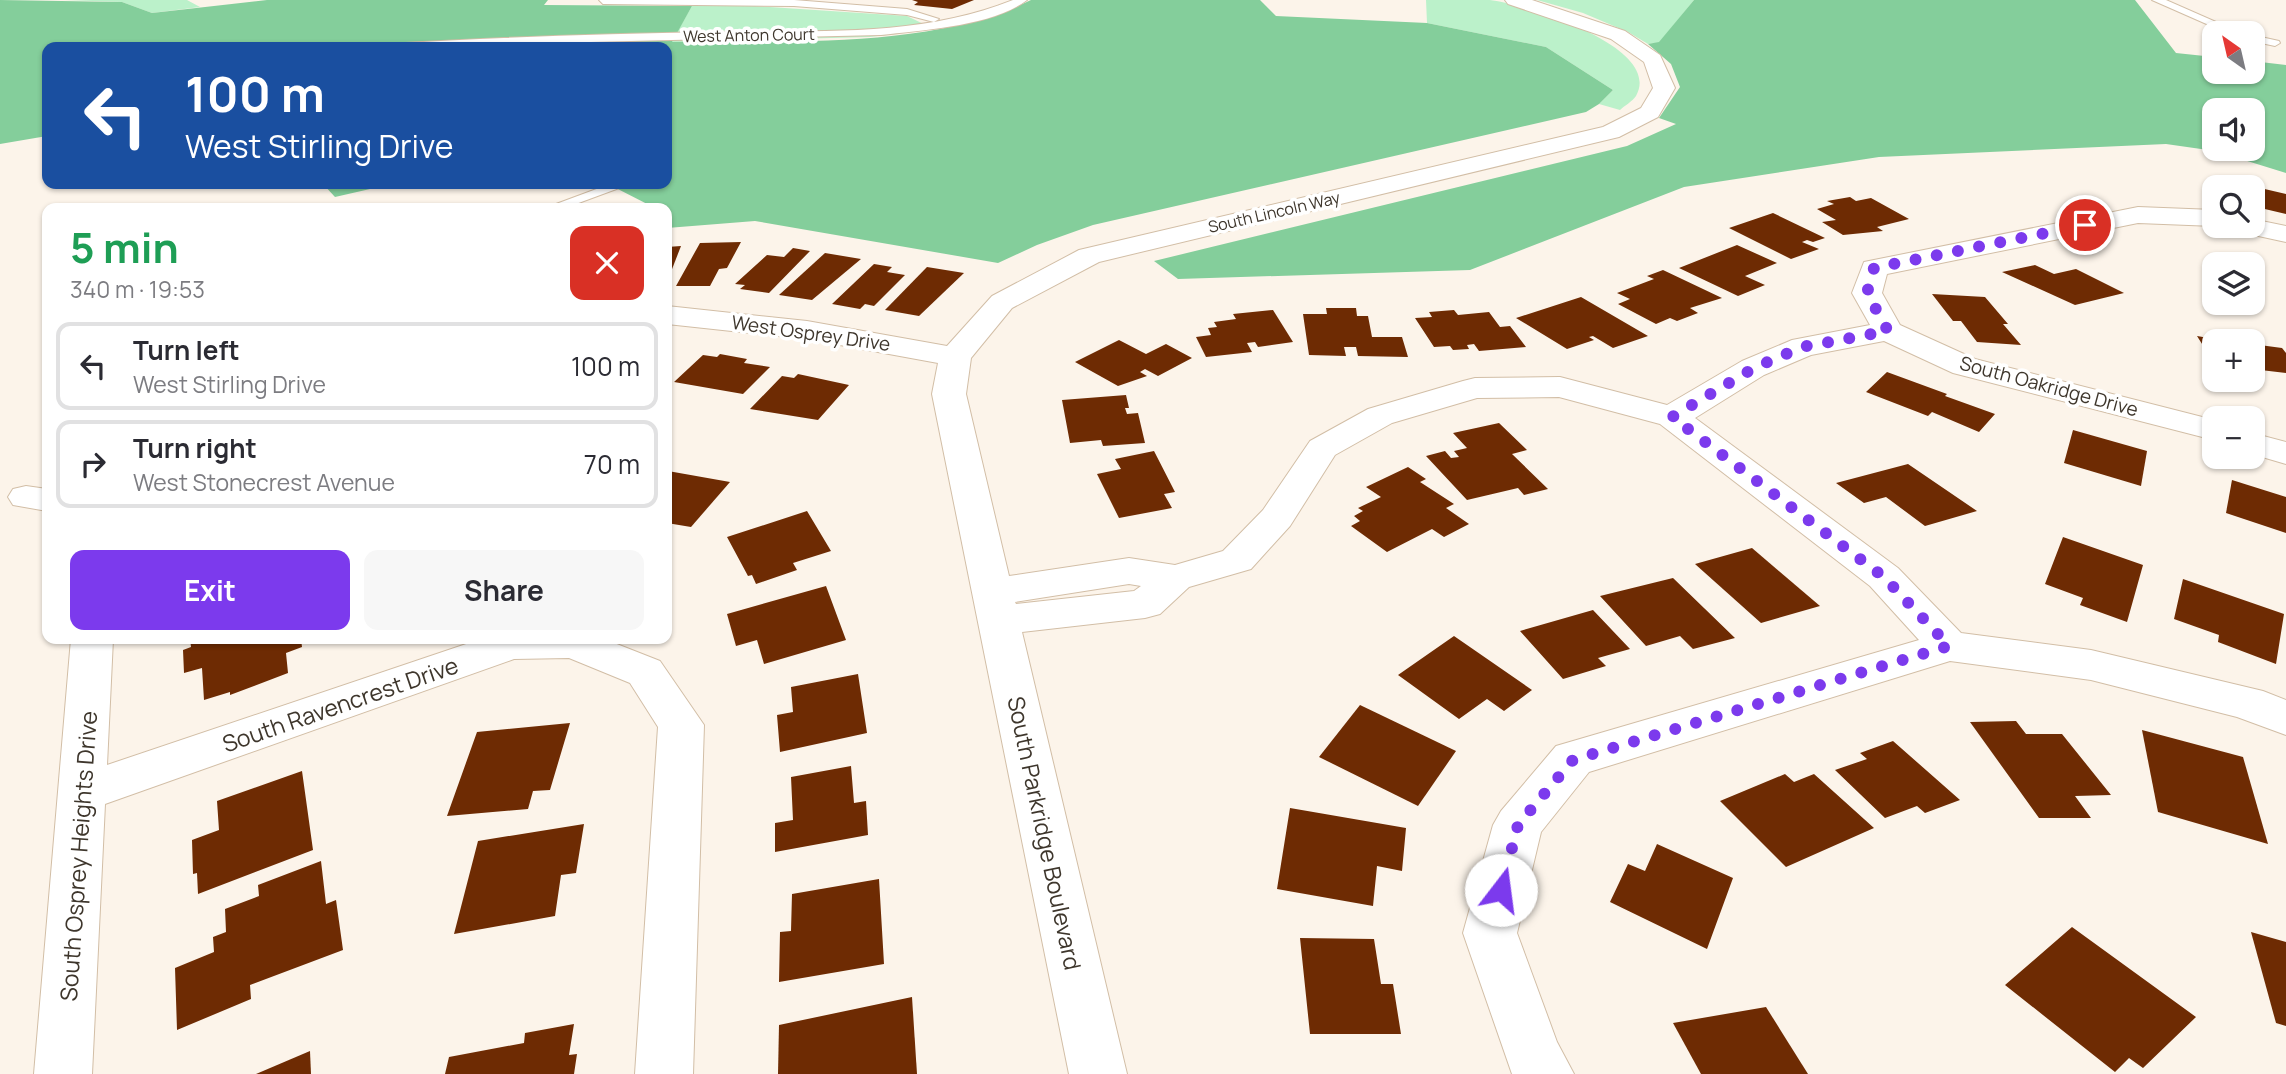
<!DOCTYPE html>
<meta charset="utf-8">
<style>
body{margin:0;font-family:Manrope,sans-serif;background:#f7f7f7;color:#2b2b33;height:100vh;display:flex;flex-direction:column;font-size:26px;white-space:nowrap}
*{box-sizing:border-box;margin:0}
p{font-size:23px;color:#7c7c81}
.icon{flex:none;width:38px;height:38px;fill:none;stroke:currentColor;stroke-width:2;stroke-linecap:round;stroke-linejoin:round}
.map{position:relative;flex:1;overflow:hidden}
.drawer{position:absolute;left:42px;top:203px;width:630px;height:441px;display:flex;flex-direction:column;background:#fff;border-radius:14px;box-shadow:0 2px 5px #0004}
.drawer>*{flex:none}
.guide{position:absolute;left:42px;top:42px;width:630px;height:147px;border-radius:14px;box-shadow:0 2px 5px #0004;background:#1a4fa0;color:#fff;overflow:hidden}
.needle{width:46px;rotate:326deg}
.fabs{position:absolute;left:2202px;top:21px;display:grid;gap:14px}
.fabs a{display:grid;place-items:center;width:63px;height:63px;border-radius:14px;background:#fff;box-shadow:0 2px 5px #0004;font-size:35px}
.pin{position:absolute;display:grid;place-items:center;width:60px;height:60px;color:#fff;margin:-30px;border:4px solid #fff;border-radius:50%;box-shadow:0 2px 7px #0007}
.me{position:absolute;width:77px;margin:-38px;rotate:15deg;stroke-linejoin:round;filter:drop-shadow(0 0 5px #0008)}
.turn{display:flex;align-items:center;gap:24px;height:147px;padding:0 28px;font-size:32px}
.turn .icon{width:91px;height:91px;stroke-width:2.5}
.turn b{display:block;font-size:49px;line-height:60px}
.round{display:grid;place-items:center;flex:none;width:74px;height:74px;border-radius:14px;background:#f7f7f7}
.headline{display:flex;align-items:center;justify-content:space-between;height:119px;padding:0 28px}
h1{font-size:42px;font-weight:700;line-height:52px;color:#1e9e55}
.cta{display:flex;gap:14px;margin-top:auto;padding:14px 28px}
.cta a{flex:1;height:80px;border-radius:14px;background:#7c3aed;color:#fff;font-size:28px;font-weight:700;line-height:80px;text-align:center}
.cta a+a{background:#f7f7f7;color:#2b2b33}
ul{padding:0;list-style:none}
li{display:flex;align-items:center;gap:21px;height:88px;margin:0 14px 10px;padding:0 14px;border:4px solid #e1e1e2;border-radius:14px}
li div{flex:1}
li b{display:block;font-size:26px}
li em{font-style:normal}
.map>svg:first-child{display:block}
.green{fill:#bbf1ca}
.forest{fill:#84ce9b;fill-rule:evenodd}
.building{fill:#6e2b03}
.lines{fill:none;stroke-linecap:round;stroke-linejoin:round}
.service-casing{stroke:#d2bea6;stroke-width:2}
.minor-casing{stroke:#d2bea6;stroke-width:2}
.service{fill:#fff;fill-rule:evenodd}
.minor{fill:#fff;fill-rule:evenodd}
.route{stroke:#7c3aed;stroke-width:12;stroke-dasharray:0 21.6}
.labels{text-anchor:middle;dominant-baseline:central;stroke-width:7;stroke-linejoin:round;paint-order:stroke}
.far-street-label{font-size:16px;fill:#3e362c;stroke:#fff}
.street-label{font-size:19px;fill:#3e362c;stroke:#fff}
.near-street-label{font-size:23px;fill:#3e362c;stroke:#fff}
</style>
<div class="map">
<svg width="2286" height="1074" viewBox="0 0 2286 1074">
<rect width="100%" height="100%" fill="#fcf4ea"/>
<!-- green -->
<g class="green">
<polygon points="64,0 187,0 200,7 152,13 122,2"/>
<path d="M 1426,0 C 1447,0 1470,0 1490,0 C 1523,4 1664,46 1636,96 C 1633,101 1624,106 1620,110 L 1599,104 L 1613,90 L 1546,47 L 1427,23 Z"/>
<polygon points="1537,0 1694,0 1659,43 1648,44 1628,32 1583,13"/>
<polygon points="692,6 755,6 907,16 934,29 870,37 671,42"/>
</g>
<!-- forest -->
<g class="forest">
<path d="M 0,0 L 122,2 L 152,13 L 267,0 L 548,0 L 544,5 L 692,6 L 672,42 C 786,39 925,51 1031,0 L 1260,0 L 1276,16 L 1427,23 L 1546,47 L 1613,90 L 1599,104 L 1586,112 L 1093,225 L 1037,245 L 998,263 L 755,221 L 667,228 L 667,208 L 655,208 L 608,184 L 667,184 L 667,47 L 47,47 L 47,136 L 0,144 Z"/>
<path d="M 1694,0 L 2135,0 L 2176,53 L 2214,57 L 2214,72 L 2252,72 L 2252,61 L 2286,65 L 2286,173 L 2215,151 L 2166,144 L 1879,157 L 1684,187 L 1470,270 L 1178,279 L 1154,261 L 1627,146 L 1676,124 L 1659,118 L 1680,87 L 1671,64 L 1648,44 L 1659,42 ZM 2214,110 L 2252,110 L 2252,149 L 2214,149 Z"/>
<polygon points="323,184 392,184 335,197"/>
</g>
<!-- building -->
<g class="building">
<polygon points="912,0 974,0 952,9 914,5 918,2"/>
<polygon points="2226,180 2286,194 2286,214 2252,206 2252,187 2222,187"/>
<polygon points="1850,197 1856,201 1871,198 1909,219 1877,227 1883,231 1843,235 1822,222 1836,220 1817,209 1834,204 1827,201"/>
<polygon points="1773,213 1825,238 1813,242 1807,240 1802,242 1819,249 1791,259 1729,228"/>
<polygon points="741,242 727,268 719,269 710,286 676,286 700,243"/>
<polygon points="1737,245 1777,263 1745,276 1765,285 1738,296 1679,268"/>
<polygon points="681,246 667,282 667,247"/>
<polygon points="793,248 810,251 769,293 740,289 745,285 735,284 767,255 784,257"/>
<polygon points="825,253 861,259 812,300 779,295"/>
<polygon points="874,264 892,267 887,272 905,275 874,306 865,304 860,309 832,304"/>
<polygon points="2035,265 2054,274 2076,269 2124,293 2075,305 2002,272"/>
<polygon points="927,267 964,273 919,316 885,310"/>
<polygon points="1663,270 1722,298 1690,308 1698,313 1677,321 1670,318 1656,324 1618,304 1630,299 1617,293 1654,279 1647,276"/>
<polygon points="1932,294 1985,297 2008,324 2003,324 2021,345 1977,342 1961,321 1953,321"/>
<polygon points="1581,297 1648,336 1613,348 1593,336 1589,337 1594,340 1567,349 1516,318"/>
<polygon points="1326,308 1356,308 1357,316 1368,316 1372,337 1402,337 1408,357 1358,356 1356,347 1344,347 1346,356 1309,355 1303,314 1327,314"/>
<polygon points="1273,310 1293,342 1258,347 1255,342 1247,343 1252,352 1206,357 1196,337 1211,335 1208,328 1217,327 1214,322 1236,319 1233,314"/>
<polygon points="1454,310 1458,315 1489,312 1500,327 1510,326 1526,347 1479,351 1474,344 1467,345 1469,349 1453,350 1450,346 1434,347 1415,318 1432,317 1429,312"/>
<polygon points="2197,336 2220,340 2214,341 2214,363"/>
<polygon points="1119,340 1146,354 1166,344 1192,358 1158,376 1145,369 1140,372 1147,376 1118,386 1075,362"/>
<polygon points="2252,344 2282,348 2286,353 2286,373 2252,369"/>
<polygon points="720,354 747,359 744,363 770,367 743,394 674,382 703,355 717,357"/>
<polygon points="1887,372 1947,394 1945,396 1995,414 1979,432 1932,412 1928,416 1866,392"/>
<polygon points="798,374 849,385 818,420 750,409 782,376 794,378"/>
<polygon points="1126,395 1129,408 1125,408 1127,414 1138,413 1145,443 1103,446 1101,440 1070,443 1062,400"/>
<polygon points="1499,423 1527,450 1512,454 1548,489 1524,495 1518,488 1467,500 1426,456 1445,451 1451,458 1459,457 1454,451 1467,448 1453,433"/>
<polygon points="2073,430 2147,451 2141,486 2064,463"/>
<polygon points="1154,451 1175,492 1164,494 1172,508 1119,518 1097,474 1121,469 1115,459"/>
<polygon points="1908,464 1977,511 1925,526 1886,497 1864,503 1836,483"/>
<polygon points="1408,467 1426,479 1420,482 1454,504 1446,508 1469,524 1444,537 1432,529 1387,552 1351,526 1360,521 1354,516 1363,511 1358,508 1381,497 1366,487"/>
<polygon points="667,472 668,471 730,482 691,527 667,523"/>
<polygon points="2232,480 2286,497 2286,533 2226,513"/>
<polygon points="807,511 831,551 793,563 797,570 756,584 752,575 748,576 727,537"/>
<polygon points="2063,537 2143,565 2127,622 2080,605 2083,598 2045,584"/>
<polygon points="1752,548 1820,606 1761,623 1695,564"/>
<polygon points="1673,578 1735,638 1693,649 1680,636 1646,646 1600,596"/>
<polygon points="2183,579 2284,614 2276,664 2218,642 2219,635 2174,619"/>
<polygon points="826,586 846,640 764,664 757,640 736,646 727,614"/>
<polygon points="1593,610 1630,649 1598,658 1606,666 1563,679 1520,631"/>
<polygon points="1454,636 1532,690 1504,711 1487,699 1459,719 1398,675"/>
<polygon points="190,639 301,639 302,647 286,653 288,673 230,695 230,692 204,700 202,668 184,673 183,650 191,647"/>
<polygon points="858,674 867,733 780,752 777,715 793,712 791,687"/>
<polygon points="1360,705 1456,751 1418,806 1319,757"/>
<polygon points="2016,721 2026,734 2062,734 2111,795 2075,796 2091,818 2039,818 1970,722"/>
<polygon points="570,723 550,790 533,791 528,809 447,816 477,732"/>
<polygon points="2142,730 2243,757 2268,844 2158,812"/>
<polygon points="1893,741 1960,800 1925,813 1917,806 1885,818 1835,770 1867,759 1860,753"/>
<polygon points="851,766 854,803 866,801 868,835 775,852 775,823 793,820 791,777"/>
<polygon points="302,771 313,850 198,894 197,873 193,874 192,840 219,830 217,801"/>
<polygon points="1785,774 1794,782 1814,774 1874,828 1786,867 1720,801"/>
<polygon points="1290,808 1406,828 1402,871 1377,866 1373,906 1277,889"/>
<polygon points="584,824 576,873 561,875 555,916 454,934 478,841"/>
<polygon points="1657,844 1733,878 1707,949 1610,902 1628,864 1645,871"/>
<polygon points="321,861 326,904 336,900 343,950 250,985 251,999 177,1030 175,968 214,952 213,937 226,932 225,909 259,896 258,885"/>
<polygon points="879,879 884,964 779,982 780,932 791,931 792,894"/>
<polygon points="2072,927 2196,1017 2143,1068 2129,1058 2115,1072 2005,985"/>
<polygon points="2251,932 2286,942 2286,1026 2276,1023"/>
<polygon points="1300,938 1374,939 1381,984 1393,984 1401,1034 1310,1034"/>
<polygon points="912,997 917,1074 778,1074 779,1025"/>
<polygon points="1766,1007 1808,1074 1701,1074 1673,1023"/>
<polygon points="574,1024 569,1055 577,1054 574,1074 445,1074 449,1057 524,1043 525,1033"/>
<polygon points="310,1051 311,1074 256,1074"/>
</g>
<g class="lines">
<defs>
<g id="service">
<polygon points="599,0 794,0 907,9 939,19 934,22 907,15 794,6 603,4"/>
<path d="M 1013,0 L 1027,0 C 993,26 923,30 881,35 L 384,47 L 389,44 C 497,37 605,34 714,32 C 813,30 919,38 1013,0 Z"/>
<polygon points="2152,0 2166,0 2241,33 2227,33"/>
<polygon points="2252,35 2279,41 2280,43 2275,46 2252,41"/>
<polygon points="610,184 630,184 565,208 548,207"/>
</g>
<g id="minor">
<path d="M 1505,0 L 1532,0 L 1625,31 L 1660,55 L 1675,88 L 1658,117 L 1619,137 L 1099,262 L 1012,308 L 971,358 L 966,394 L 1009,576 L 1129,558 L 1175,565 L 1223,551 L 1263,510 L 1310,441 L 1368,409 L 1463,381 L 1475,378 L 1560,377 L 1667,405 L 1742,361 L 1792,340 L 1870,325 L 1852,293 L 1864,262 L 2138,207 L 2214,210 L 2214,226 L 2138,223 L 1887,274 L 1882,293 L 1900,325 L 1975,359 L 2214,420 L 2214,440 L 1953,373 L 1884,341 L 1811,355 L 1764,375 L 1695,418 L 1898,568 L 1961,633 L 2091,650 L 2263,691 L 2286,700 L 2286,735 L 2237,717 L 2091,680 L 1950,661 L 1589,772 L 1541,832 L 1517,933 L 1557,1042 L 1574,1074 L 1512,1074 L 1463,933 L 1493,825 L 1501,811 L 1556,746 L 1919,640 L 1870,586 L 1660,424 L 1559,397 L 1477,398 L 1392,423 L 1335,455 L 1290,526 L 1251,569 L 1189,587 L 1160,614 L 1145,618 L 1022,632 L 1127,1074 L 1069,1074 L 932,394 L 938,363 L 807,339 L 667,324 L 667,306 L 807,321 L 947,346 L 992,296 L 1079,250 L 1603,127 L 1641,108 L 1653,88 L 1644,62 L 1611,39 L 1508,4 ZM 1129,584 L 1141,586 L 1134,591 L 1016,604 L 1015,602 Z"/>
<polygon points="2252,219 2286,226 2286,242 2240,232 2236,226 2252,226"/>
<polygon points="2252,433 2286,442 2286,464 2252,454"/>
<polygon points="26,486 47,489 47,511 13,505 8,497 13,489"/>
<polygon points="71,639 113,639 107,765 481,639 604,639 660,661 704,725 693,1074 635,1074 658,727 630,683 569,658 514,659 105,804 92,1074 34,1074"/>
</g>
</defs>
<!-- service casing -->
<use href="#service" class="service-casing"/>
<!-- minor casing -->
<use href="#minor" class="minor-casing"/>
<!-- service -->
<use href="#service" class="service"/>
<!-- minor -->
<use href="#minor" class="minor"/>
</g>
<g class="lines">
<!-- route -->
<polyline class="route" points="1501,890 1518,825 1573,760 1949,646 1884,577 1672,417 1754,368 1802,347 1888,331 1867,293 1874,268 2085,225"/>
</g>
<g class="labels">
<!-- far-street labels -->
<g class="far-street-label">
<text transform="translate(749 35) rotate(-1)">West Anton Court</text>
<text transform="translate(1274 212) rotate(-13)">South Lincoln Way</text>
</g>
<!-- street labels -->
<g class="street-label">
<text transform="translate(811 333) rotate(8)">West Osprey Drive</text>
<text transform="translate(2049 386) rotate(15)">South Oakridge Drive</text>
</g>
<!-- near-street labels -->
<g class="near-street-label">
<text transform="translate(340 704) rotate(-19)">South Ravencrest Drive</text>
<text transform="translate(1045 833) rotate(78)">South Parkridge Boulevard</text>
<text transform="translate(78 856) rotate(-86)">South Osprey Heights Drive</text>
</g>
</g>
</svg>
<div class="fabs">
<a><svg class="needle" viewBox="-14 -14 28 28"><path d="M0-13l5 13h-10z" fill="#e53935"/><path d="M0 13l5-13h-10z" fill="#7c7c81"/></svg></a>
<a><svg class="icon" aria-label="sound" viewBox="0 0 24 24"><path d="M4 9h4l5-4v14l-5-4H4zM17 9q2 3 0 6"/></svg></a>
<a><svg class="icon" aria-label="search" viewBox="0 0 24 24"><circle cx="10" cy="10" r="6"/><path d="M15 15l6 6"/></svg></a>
<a><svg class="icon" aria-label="layers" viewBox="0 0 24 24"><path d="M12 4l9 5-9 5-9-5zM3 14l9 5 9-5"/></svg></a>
<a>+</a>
<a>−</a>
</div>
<div class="pin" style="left:2085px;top:225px;background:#d93025"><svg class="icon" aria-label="arrive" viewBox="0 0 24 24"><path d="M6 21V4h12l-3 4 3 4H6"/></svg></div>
<svg class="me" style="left:1501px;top:890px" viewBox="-20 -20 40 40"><circle r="19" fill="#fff"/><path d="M0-13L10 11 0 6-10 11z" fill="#7c3aed"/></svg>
<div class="guide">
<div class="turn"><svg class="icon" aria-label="left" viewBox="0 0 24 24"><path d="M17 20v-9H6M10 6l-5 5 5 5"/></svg><div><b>100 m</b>West Stirling Drive</div></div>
</div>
<section class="drawer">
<div class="headline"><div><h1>5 min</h1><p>340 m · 19:53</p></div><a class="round" style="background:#d93025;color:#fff"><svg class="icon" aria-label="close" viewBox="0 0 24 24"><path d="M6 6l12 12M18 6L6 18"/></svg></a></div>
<ul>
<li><svg class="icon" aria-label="left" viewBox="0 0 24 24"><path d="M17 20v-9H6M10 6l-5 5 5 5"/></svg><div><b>Turn left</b><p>West Stirling Drive</p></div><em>100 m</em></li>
<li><svg class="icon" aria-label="right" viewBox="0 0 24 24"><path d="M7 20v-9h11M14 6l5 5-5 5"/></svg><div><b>Turn right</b><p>West Stonecrest Avenue</p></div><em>70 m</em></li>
</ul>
<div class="cta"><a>Exit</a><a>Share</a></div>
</section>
</div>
